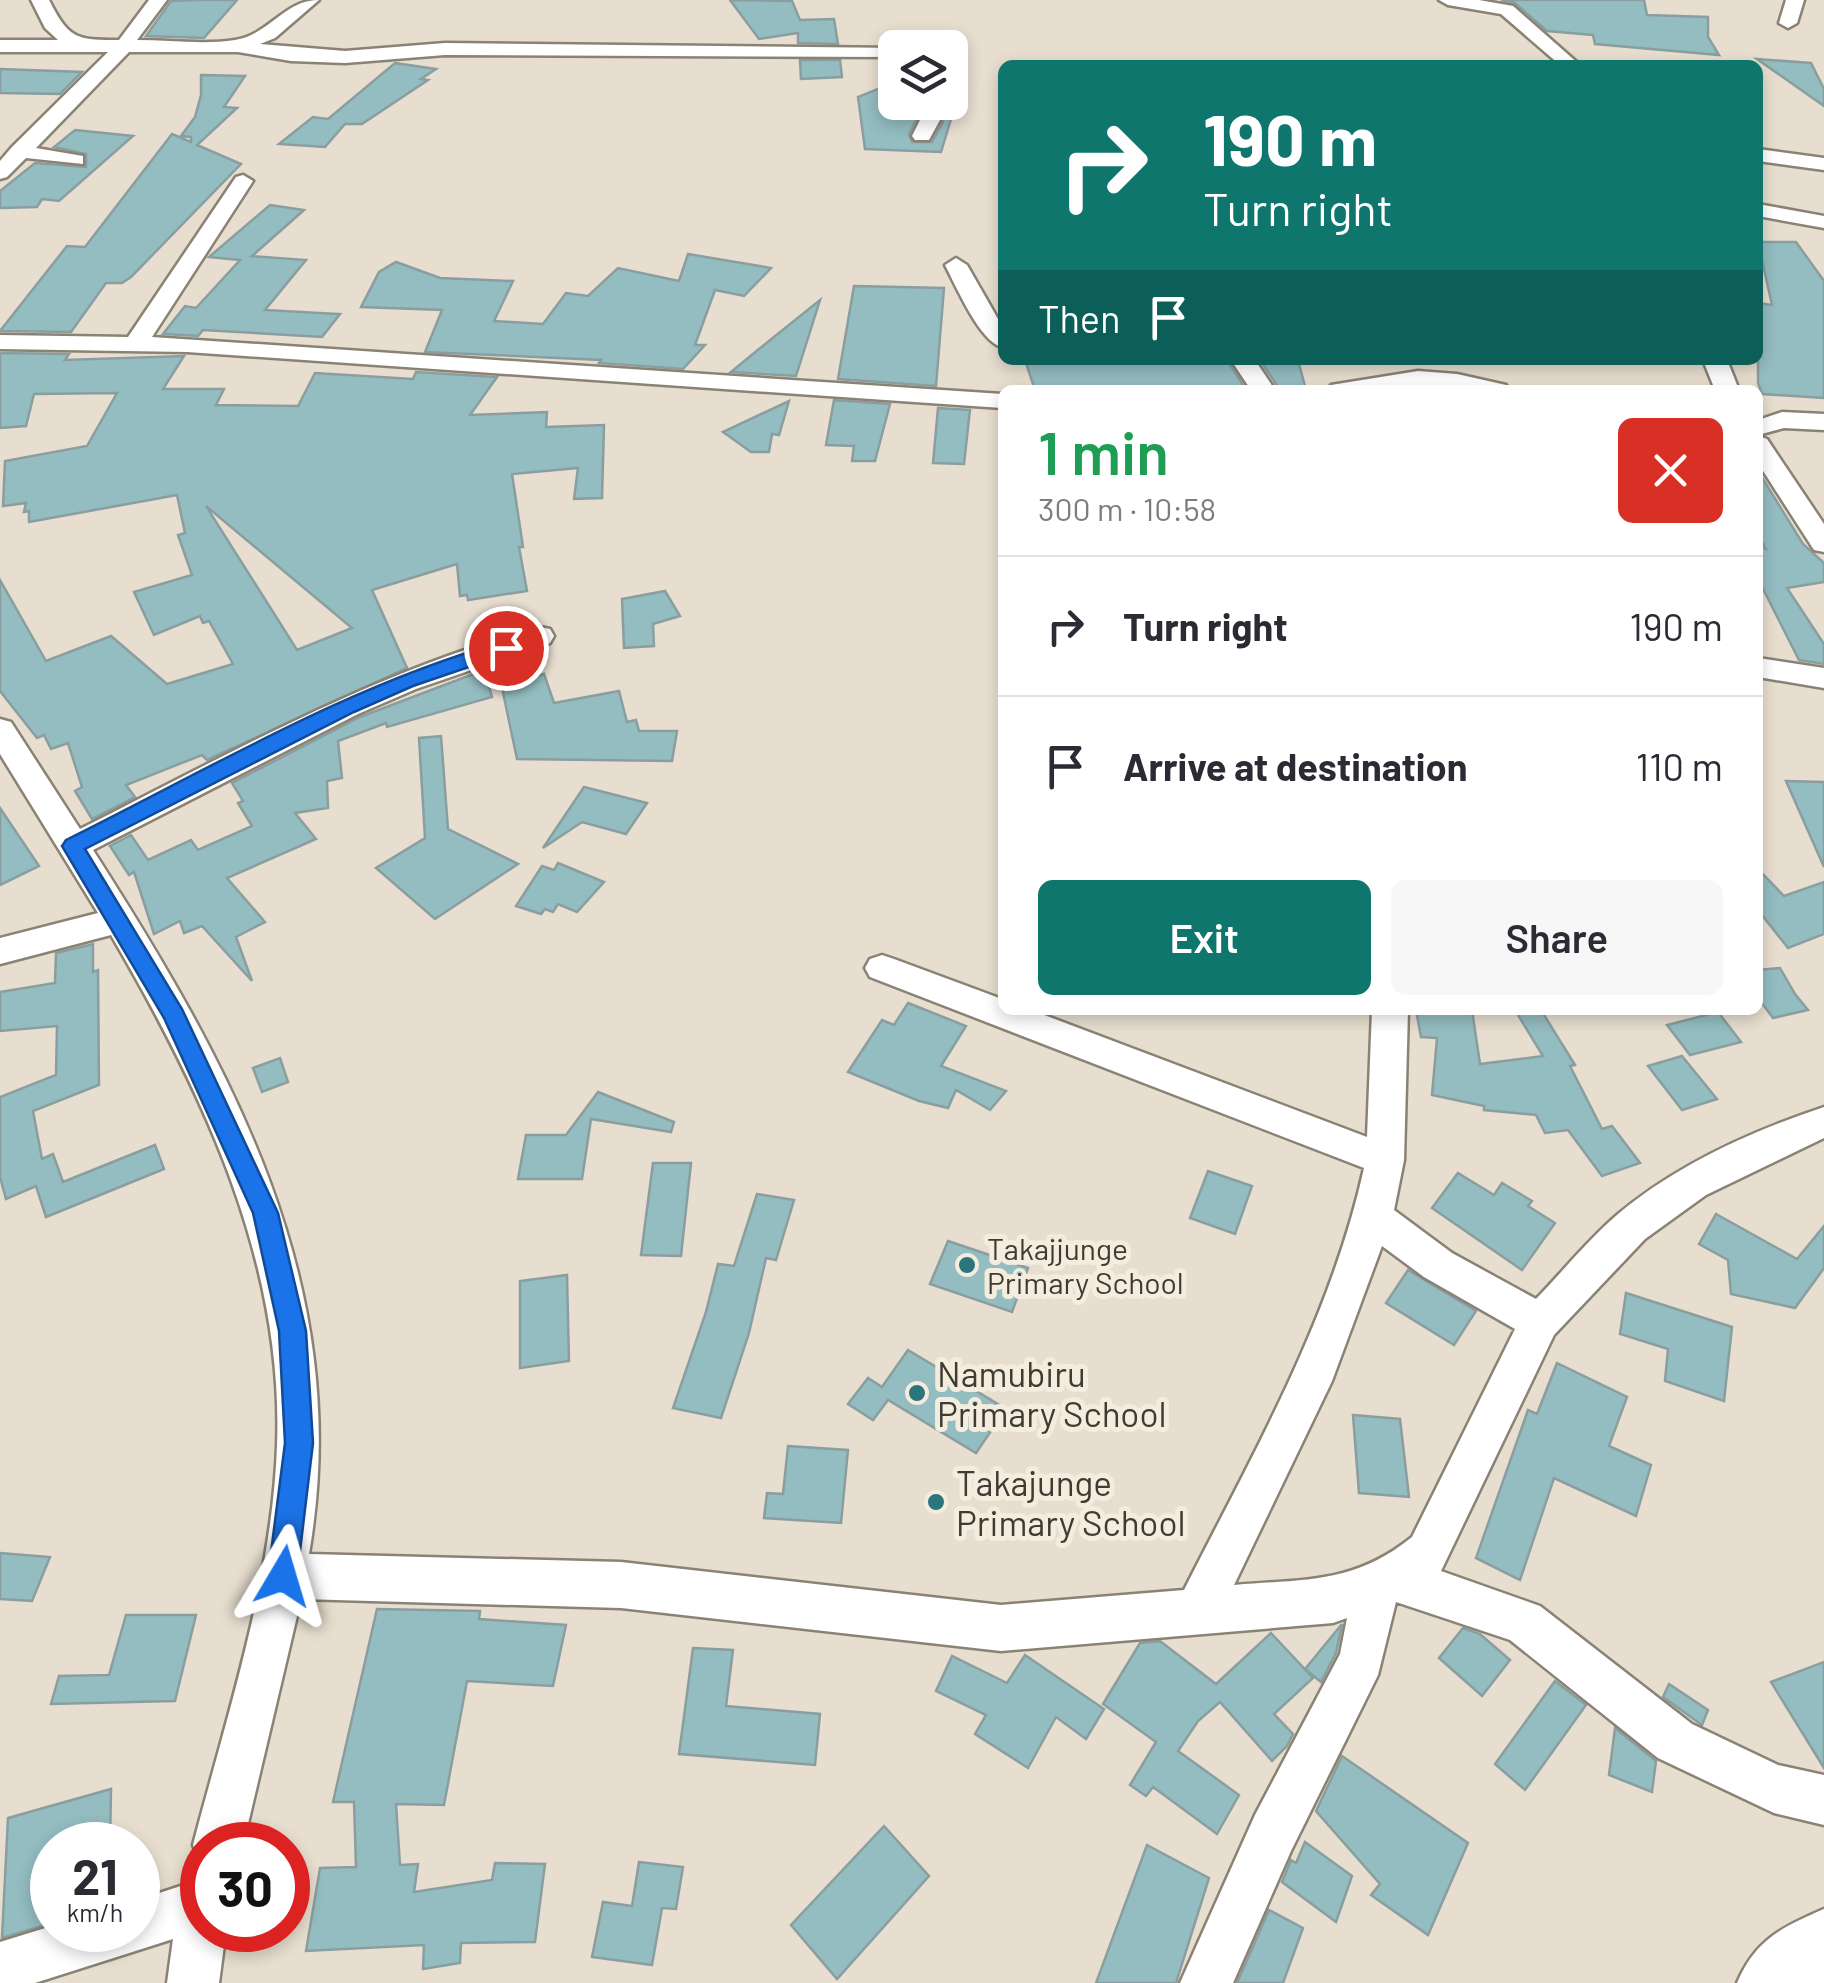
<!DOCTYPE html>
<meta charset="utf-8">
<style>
body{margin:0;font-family:Barlow,sans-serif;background:#f7f7f7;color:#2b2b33;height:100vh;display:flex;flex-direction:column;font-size:38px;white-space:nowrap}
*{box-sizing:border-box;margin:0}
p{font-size:32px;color:#7c7c81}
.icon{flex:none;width:55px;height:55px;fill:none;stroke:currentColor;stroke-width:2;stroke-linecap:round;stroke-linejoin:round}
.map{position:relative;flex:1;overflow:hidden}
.sheet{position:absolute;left:998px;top:385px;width:765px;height:630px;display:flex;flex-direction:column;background:#fff;border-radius:15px;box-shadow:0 5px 15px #0003}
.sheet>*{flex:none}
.banner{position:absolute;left:998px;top:60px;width:765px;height:305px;border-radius:15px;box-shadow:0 5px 15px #0003;background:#0f766e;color:#fff;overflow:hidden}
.controls{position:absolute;left:878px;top:30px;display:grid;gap:20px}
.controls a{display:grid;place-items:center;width:90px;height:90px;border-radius:15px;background:#fff;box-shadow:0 5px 15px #0003;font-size:50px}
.speed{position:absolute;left:30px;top:1822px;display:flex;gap:20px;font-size:50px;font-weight:700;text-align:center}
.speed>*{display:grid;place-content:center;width:130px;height:130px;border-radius:50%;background:#fff;box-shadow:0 5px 15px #0003;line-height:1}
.speed small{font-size:25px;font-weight:400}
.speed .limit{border:15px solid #d22;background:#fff;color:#111}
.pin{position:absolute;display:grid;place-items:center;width:85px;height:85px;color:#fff;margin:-42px;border:5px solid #fff;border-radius:50%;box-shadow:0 2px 10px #0007}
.me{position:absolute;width:110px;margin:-55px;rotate:7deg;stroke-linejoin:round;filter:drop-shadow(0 0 8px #0008)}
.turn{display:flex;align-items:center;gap:35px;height:210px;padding:0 40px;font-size:45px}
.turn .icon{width:130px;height:130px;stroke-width:2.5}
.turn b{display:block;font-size:70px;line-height:85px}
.then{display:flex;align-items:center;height:95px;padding:0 40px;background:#0003;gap:20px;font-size:38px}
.round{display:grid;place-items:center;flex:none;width:105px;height:105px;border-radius:15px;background:#f7f7f7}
.headline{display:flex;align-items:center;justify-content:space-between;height:170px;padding:0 40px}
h1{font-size:60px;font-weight:600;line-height:75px;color:#1e9e55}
.action{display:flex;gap:20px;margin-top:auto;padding:20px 40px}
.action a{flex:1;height:115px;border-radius:15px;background:#0f766e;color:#fff;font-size:40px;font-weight:600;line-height:115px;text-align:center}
.action a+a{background:#f7f7f7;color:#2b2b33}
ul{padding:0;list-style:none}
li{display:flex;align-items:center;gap:30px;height:140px;padding:0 40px;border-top:2px solid #e1e1e2}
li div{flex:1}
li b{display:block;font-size:38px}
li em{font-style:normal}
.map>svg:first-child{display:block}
.building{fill:#94bdc1;stroke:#8a9ea0;stroke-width:2.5;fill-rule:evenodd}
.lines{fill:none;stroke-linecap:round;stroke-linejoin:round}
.street-casing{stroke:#8a8274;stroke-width:5}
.primary-casing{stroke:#8a8274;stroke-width:5}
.street{fill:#fff;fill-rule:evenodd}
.primary{fill:#fff;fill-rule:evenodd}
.route{fill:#1a73e8;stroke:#114b97;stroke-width:2.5}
.poi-dot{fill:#2b757c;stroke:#f4ecdc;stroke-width:4}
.labels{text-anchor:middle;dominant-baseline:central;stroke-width:10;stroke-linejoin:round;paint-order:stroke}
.poi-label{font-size:30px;fill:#3e3b35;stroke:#f4ecdc;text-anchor:start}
.near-poi-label{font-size:35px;fill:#3e3b35;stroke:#f4ecdc;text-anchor:start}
</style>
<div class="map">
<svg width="1824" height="1983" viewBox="0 0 1824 1983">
<rect width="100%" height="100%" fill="#e7decf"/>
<!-- building -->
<g class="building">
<polygon points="196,0 237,0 204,38 146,36 171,1"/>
<polygon points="730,0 792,1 800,20 834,19 838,44 798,43 798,33 759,39"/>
<polygon points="1501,0 1644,0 1647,15 1708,17 1708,37 1719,55 1595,44 1593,35 1547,31 1515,3"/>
<polygon points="1757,59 1811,63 1824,89 1824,106"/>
<polygon points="800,60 840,60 842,77 801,79"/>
<polygon points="395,63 436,69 421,79 428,80 362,124 345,124 325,147 279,144 313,117 328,119"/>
<polygon points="0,69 82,72 60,94 0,93"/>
<polygon points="201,75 245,76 224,107 237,108 197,145 241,164 131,277 122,283 106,283 71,332 0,331 67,246 85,247 172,134 191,142 191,137 181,136 195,117 201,95"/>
<polygon points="895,82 895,109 909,111 916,120 909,134 912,142 932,142 943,122 941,114 952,116 941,152 865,149 858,97"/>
<polygon points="75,130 133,136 59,201 42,199 37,207 0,208 0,191 35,163 86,167 86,154 54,147"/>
<polygon points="270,205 304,210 252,256 306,260 265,310 340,314 322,337 203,330 198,336 163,334 185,306 196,308 240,260 209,257"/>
<polygon points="1758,242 1796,242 1824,281 1824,398 1762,394 1758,383 1758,303 1772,305"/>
<polygon points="688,254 771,268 744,296 715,290 695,345 705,345 683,369 599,363 601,360 425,352 442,310 361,307 379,272 396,262 440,278 513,281 494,321 543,324 566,293 588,296 618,268 679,281"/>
<polygon points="854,286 944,288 936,386 838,379"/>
<polygon points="820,300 796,376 731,372 759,349"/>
<path d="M 0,353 L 69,354 L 65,360 L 184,356 L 163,389 L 224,389 L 216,405 L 298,406 L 315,373 L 413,379 L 416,372 L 497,377 L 470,415 L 547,412 L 546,427 L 604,425 L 602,498 L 574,499 L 578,468 L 512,474 L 523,547 L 519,547 L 527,591 L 468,600 L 467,595 L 460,596 L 457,564 L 372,590 L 407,668 L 207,760 L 202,755 L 126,785 L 135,797 L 92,819 L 75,791 L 82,787 L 68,743 L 51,749 L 44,735 L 37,738 L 0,691 L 0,580 L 46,661 L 111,636 L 167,684 L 233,664 L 209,621 L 203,623 L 200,616 L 154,635 L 134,592 L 192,575 L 178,535 L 185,533 L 177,495 L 29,522 L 29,511 L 24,512 L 26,503 L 3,506 L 5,461 L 87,446 L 117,393 L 34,394 L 26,426 L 0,428 ZM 206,506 L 352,628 L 297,650 Z"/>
<polygon points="1025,360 1122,360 1122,364 1227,360 1245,388 1035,390"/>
<polygon points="1260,360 1298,360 1305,386 1278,387"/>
<polygon points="834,400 890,404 875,461 852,461 854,446 826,445"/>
<polygon points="789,401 779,435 772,434 769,452 751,452 723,432"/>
<polygon points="938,408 970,410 964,464 933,463"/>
<polygon points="1758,471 1803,544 1824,563 1824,582 1787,588 1824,644 1824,664 1799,660 1758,579 1758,546 1766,549 1758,534"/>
<polygon points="665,591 680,616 653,624 654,646 624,648 622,599"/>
<polygon points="484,670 492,697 387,727 386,723 338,741 342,778 327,781 328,808 295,813 316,839 227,878 265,922 236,937 252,981 202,926 184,933 180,921 154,934 134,872 129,875 110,846 131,835 148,860 191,840 198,850 252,826 238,803 243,801 232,783 360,717"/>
<polygon points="544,674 554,703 619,691 627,722 636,720 639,731 677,731 672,761 517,759 501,683"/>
<polygon points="441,736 448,829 518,864 435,919 376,868 425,838 419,738"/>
<polygon points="1786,781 1824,782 1824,867"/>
<polygon points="584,787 647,803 626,834 582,822 543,848"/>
<polygon points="0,808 39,866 0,885"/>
<polygon points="558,863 604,882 577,912 558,904 553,912 545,909 541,914 516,906 542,866 554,870"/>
<polygon points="1758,869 1784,896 1824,882 1824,934 1788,948 1758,910"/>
<polygon points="93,944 93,972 98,970 99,1085 33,1111 42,1159 53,1154 63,1182 155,1145 164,1169 46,1217 36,1186 6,1199 0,1177 0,1097 56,1075 57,1026 0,1031 0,992 55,983 56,953"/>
<polygon points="1780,968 1795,994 1808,1010 1773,1018 1758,998 1758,970"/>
<polygon points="908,1003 966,1026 941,1066 1006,1091 990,1110 956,1090 948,1108 919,1101 848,1072 882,1020 894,1025"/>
<polygon points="1416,1010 1472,1010 1480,1064 1543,1056 1515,1010 1541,1010 1575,1065 1570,1066 1602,1129 1612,1126 1640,1163 1602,1176 1568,1130 1545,1133 1536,1115 1484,1110 1484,1106 1432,1095 1437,1038 1421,1037"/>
<polygon points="1718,1012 1741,1042 1690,1055 1667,1025"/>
<polygon points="1682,1056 1717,1099 1682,1110 1648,1066"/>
<polygon points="280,1058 288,1082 262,1092 253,1068"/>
<polygon points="598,1092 674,1122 671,1132 591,1119 582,1179 518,1179 526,1135 566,1135"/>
<polygon points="653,1163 691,1163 681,1256 641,1255"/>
<polygon points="1208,1171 1252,1186 1235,1234 1190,1218"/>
<polygon points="1458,1173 1494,1195 1502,1183 1532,1201 1528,1206 1555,1223 1522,1270 1432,1208"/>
<polygon points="757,1194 794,1200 776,1260 766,1258 749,1333 721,1418 673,1408 706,1312 718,1264 734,1266"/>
<polygon points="1716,1214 1797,1259 1824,1226 1824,1268 1795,1308 1731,1294 1728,1260 1699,1244"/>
<polygon points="948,1241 1028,1268 1012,1312 930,1284"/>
<polygon points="1408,1270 1476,1311 1454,1345 1386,1303"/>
<polygon points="567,1275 569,1361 520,1368 520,1281"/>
<polygon points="1626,1293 1732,1327 1724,1401 1665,1381 1668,1349 1620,1334"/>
<polygon points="908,1350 1006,1409 976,1453 888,1400 873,1420 848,1404 868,1378 882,1387"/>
<polygon points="1557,1363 1627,1397 1609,1446 1651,1465 1636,1516 1554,1478 1520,1580 1476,1558 1528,1410 1537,1414"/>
<polygon points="1353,1415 1400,1419 1409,1497 1359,1493"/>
<polygon points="788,1446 848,1450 841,1523 764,1518 767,1493 783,1494"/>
<polygon points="0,1553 50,1557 32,1601 0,1599"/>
<polygon points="377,1609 480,1611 479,1619 566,1625 553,1686 467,1681 444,1805 396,1804 400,1865 418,1864 414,1892 492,1880 495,1863 545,1864 535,1942 461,1943 460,1963 423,1969 424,1945 306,1951 320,1868 356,1867 354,1802 333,1802"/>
<polygon points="126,1615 196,1615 175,1701 51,1704 59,1676 109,1675"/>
<polygon points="1342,1624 1336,1653 1321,1682 1305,1669"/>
<polygon points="1463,1628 1480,1634 1510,1660 1482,1696 1439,1658"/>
<polygon points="1271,1633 1313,1678 1274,1714 1293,1734 1287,1746 1272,1761 1220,1702 1198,1721 1178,1751 1239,1795 1217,1834 1153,1787 1146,1796 1130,1785 1156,1742 1103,1704 1140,1643 1160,1641 1216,1684"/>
<polygon points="693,1648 733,1650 726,1706 820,1714 815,1765 679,1754"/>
<polygon points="1025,1655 1104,1709 1086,1739 1056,1717 1028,1768 975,1734 986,1715 936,1691 952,1656 1007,1683"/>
<polygon points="1824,1662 1824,1768 1771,1682"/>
<polygon points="1555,1681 1586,1705 1525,1790 1495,1764"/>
<polygon points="1669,1684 1708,1710 1702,1725 1663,1697"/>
<polygon points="1615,1728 1656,1761 1652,1792 1609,1775"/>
<polygon points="1342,1756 1468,1843 1428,1935 1371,1895 1380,1884 1316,1811"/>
<polygon points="111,1789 110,1845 52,1845 52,1923 2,1938 8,1818"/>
<polygon points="884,1826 929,1876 837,1979 791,1925"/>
<polygon points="1305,1842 1352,1876 1336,1922 1282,1882 1291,1860 1296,1863"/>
<polygon points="1147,1845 1209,1878 1176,1983 1096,1983"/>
<polygon points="639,1862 683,1867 676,1909 662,1908 652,1965 592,1957 603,1902 632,1906"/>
<polygon points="1269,1910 1303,1928 1283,1983 1237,1983"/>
</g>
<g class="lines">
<defs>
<g id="street">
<path d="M 31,0 L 49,0 C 69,39 76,40 119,40 L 149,0 L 167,0 L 137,40 C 168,40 204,45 235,40 C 269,35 284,0 319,0 L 275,38 L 260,44 L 345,51 L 445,43 L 902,48 L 895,48 L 895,57 L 445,55 L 345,63 L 291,61 L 238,52 L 129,52 L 36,148 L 83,156 L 83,164 L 26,158 L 7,177 L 0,179 L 0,161 L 12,147 L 108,52 L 0,52 L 0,40 L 58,40 L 45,28 Z"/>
<polygon points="1439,0 1479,0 1513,6 1580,65 1560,65 1501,14 1448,5"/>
<polygon points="1786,0 1804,0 1797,23 1788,28 1779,23"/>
<polygon points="913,102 933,102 932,109 940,120 929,140 915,140 912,136 920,120 912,110"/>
<polygon points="1758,149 1824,158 1824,170 1758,161"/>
<polygon points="243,175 253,181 152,337 1002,394 1002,408 187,352 0,349 0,335 128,337 236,177"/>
<polygon points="1758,204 1824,216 1824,228 1758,216"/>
<path d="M 956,258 L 967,265 L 1002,326 L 1002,347 C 980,342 956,286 945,265 Z"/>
<polygon points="1231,360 1255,360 1275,390 1251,390"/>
<polygon points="1703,360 1727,360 1739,390 1715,390"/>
<polygon points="1418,371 1457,374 1506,385 1509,390 1418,386 1328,390 1331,385"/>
<polygon points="1782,412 1824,414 1824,430 1784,428 1758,435 1758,420"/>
<polygon points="1758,436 1767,439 1824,524 1824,552 1814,550 1758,463"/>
<path d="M 540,627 L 550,629 L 554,636 L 550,643 L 416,689 L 358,714 L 93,850 C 232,1067 355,1287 309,1554 L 621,1562 L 1001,1605 L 1184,1590 C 1253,1454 1331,1318 1364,1168 L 870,977 L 865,968 L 870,959 L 882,955 L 894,959 L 1002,999 L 1002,1010 L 1031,1010 L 1367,1137 L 1372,1010 L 1408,1010 L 1404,1160 L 1394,1210 L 1452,1253 L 1536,1299 C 1563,1271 1588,1240 1617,1215 C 1676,1165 1752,1131 1824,1107 L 1824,1138 L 1706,1195 L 1645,1239 L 1554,1335 L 1441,1571 L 1540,1606 L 1692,1724 L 1778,1765 L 1824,1775 L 1824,1825 L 1774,1813 L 1658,1758 L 1510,1640 L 1396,1602 L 1378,1675 L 1291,1851 L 1233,1983 L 1180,1983 L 1255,1815 L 1340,1654 L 1347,1618 L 1333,1623 L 1001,1651 L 621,1608 L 301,1599 L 243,1845 L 202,1845 L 200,1863 L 193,1845 C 227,1715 272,1581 277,1446 C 284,1261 202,1091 111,935 L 0,964 L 0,938 L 98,913 L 0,754 L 0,719 L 11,722 L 80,829 C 229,754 377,670 540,627 ZM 1382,1246 L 1424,1277 L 1515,1329 L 1412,1537 C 1354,1584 1305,1579 1234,1585 L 1332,1381 Z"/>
<polygon points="1758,658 1824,668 1824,688 1758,677"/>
<polygon points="202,1879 202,1930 226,1930 219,1983 167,1983 173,1939 35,1983 0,1983 0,1942 52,1926 52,1930 138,1930 138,1900"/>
</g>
<path id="primary" d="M 1824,1909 L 1824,1983 L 1737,1983 C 1755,1940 1782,1927 1824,1909 Z"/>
</defs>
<!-- street casing -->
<use href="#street" class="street-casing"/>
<!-- primary casing -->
<use href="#primary" class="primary-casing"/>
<!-- street -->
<use href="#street" class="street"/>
<!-- primary -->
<use href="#primary" class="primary"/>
</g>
<!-- route -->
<path class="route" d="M 506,641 L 513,643 L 513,652 L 413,686 L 354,712 L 85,849 L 182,1009 L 278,1213 L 306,1331 L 313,1443 L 297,1576 L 293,1587 L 283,1591 L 272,1587 L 268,1576 L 285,1443 L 279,1331 L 253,1213 L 164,1018 L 62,846 L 66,840 C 209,769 351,684 506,641 Z"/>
<!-- markers -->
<g class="poi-dot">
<circle cx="967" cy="1265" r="10"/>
<circle cx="917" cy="1393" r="10"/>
<circle cx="936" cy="1502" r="10"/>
</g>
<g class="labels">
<!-- poi labels -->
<g class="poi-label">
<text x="987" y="1248">Takajjunge<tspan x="987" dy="34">Primary School</tspan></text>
</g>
<!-- near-poi labels -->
<g class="near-poi-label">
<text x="937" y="1373">Namubiru<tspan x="937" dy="40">Primary School</tspan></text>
<text x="956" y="1482">Takajunge<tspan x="956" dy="40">Primary School</tspan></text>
</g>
</g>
</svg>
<div class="controls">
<a><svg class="icon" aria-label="layers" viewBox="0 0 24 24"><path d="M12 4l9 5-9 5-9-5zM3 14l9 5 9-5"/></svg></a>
</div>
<div class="speed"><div>21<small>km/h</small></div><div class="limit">30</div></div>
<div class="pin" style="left:506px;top:648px;background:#d93025"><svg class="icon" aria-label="arrive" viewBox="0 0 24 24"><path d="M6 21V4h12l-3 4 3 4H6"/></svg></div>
<svg class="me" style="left:283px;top:1576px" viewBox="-20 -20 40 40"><path d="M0-17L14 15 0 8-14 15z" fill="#1a73e8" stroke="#fff" stroke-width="4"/></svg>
<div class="banner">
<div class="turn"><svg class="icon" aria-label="right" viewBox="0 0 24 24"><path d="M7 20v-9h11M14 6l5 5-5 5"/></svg><div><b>190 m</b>Turn right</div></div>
<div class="then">Then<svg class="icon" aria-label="arrive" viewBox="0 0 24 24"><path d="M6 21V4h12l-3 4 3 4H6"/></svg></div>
</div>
<section class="sheet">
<div class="headline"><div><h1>1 min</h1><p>300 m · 10:58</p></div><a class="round" style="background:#d93025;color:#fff"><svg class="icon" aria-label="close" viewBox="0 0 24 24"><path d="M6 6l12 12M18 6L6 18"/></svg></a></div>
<ul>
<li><svg class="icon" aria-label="right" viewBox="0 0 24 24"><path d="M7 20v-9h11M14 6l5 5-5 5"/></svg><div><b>Turn right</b></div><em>190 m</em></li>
<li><svg class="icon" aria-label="arrive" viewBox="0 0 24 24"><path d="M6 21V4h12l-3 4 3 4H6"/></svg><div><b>Arrive at destination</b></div><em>110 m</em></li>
</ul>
<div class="action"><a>Exit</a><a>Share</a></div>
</section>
</div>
